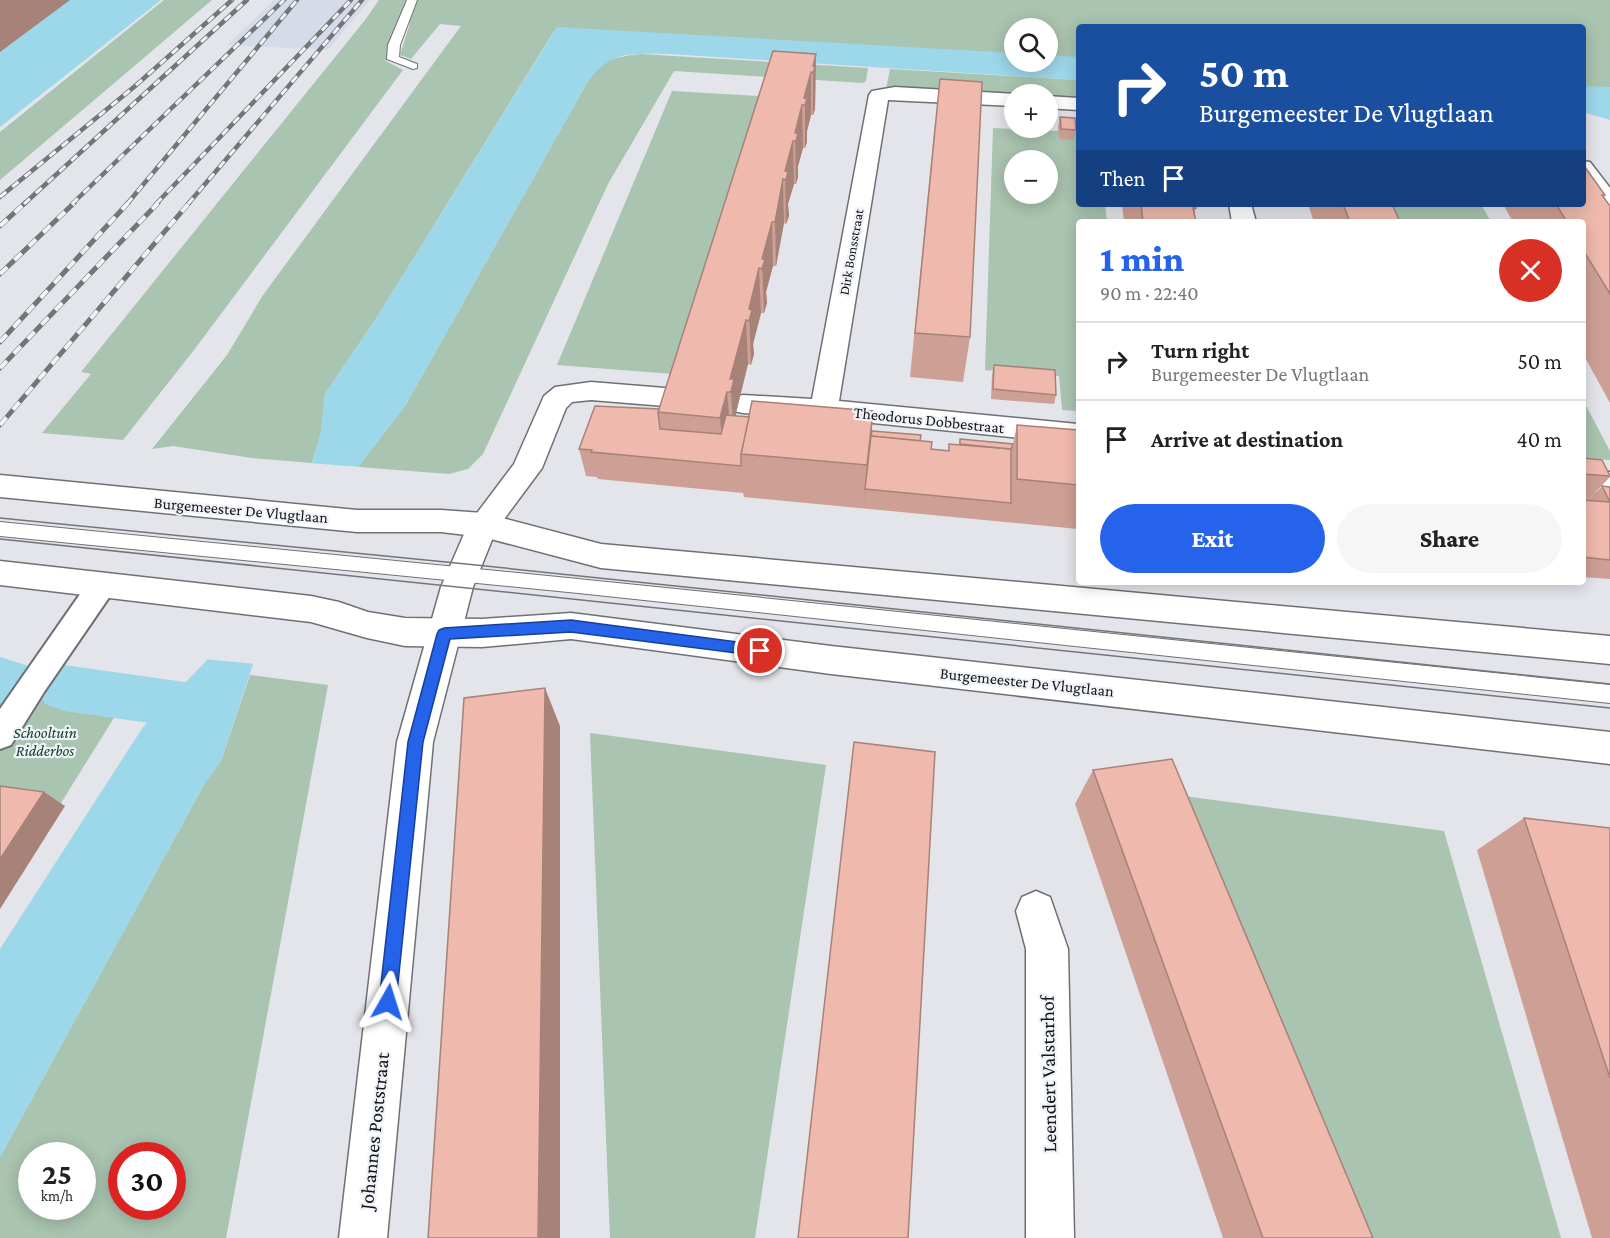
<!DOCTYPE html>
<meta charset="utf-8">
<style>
body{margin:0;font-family:"Crimson Pro",serif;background:#f6f6f6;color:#222;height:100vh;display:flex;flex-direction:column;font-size:22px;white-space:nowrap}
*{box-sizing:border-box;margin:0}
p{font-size:20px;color:#767676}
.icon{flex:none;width:33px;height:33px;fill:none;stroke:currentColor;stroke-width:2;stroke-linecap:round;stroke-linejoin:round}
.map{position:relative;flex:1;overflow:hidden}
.panel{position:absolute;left:1076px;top:219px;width:510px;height:366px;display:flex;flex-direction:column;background:#fff;border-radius:6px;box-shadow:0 3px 15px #0003}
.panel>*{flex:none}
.hud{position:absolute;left:1076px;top:24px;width:510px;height:183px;border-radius:6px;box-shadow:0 3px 15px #0003;background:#1a4fa0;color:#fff;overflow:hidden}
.tools{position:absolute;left:1004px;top:18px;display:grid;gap:12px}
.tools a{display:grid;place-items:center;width:54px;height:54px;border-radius:50%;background:#fff;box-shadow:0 3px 15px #0003;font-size:30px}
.speed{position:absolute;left:18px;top:1142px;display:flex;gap:12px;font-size:30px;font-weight:700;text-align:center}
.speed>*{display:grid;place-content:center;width:78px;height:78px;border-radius:50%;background:#fff;box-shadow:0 3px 15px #0003;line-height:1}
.speed small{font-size:15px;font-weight:400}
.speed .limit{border:9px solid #d22;background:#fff;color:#111}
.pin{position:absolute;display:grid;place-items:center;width:51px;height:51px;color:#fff;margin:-26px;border:3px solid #fff;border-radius:50%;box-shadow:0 2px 6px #0007}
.me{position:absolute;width:66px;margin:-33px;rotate:6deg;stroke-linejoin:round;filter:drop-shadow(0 0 4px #0008)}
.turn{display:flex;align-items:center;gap:21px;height:126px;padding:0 24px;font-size:27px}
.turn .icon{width:78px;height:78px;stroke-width:2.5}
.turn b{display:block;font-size:42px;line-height:51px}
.then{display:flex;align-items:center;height:57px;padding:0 24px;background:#0003;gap:12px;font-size:22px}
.round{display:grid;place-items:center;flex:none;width:63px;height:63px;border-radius:32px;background:#f6f6f6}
.summary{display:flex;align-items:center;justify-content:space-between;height:102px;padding:0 24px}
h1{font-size:36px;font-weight:800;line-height:45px;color:#2563eb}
.action{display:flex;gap:12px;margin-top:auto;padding:12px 24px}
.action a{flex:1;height:69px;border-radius:36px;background:#2563eb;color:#fff;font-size:24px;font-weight:800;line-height:69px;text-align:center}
.action a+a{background:#f6f6f6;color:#222}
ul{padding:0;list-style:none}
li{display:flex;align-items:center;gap:18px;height:78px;padding:0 24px;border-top:2px solid #e0e0e0}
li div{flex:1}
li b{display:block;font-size:22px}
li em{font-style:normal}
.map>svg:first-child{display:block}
.built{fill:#d5dbe7}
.green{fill:#a9c4b0;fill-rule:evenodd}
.water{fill:#9dd7ea}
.pier{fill:#e3e5ea}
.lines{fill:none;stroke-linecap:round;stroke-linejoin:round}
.canal{fill:#9dd7ea;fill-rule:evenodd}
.service-casing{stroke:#6e7075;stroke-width:2}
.pedestrian-casing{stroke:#6e7075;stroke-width:4}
.minor-casing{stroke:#6e7075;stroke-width:3}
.secondary-casing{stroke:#6e7075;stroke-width:3}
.service{fill:#fff;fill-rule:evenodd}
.pedestrian{fill:#fff;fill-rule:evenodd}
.minor{fill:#fff;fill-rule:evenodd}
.secondary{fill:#fff;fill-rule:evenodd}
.tram{stroke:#747578;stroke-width:1.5}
.rail-far1-casing{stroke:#747578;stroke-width:4.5}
.rail-casing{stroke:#747578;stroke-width:5}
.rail-far1{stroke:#f0f3f8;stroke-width:3;stroke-dasharray:8;stroke-linecap:butt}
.rail{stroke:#f0f3f8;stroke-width:4;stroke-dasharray:10;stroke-linecap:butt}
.wall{fill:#cea095}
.shaded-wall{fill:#a78279}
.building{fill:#efbaad;stroke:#a78279;stroke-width:1.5}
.route{fill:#2563eb;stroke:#184099;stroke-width:1.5}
.labels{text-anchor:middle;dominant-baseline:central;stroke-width:4.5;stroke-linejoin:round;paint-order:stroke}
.far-street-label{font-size:14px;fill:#131415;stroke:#f0f3f8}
.street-label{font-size:16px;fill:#131415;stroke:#f0f3f8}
.park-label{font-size:16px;font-style:italic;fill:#0b4123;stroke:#f0f3f8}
.near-street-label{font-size:20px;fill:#131415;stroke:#f0f3f8}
</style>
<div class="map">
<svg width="1610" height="1238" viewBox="0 0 1610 1238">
<rect width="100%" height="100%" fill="#e3e5ea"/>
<!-- built -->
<polygon class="built" points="274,0 370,0 328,50 227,45"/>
<!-- green -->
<g class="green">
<polygon points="164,0 212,0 0,180 0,132"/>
<polygon points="379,0 1610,0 1610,94 1583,92 1582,27 1078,27 1078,64 1047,62 1047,28 1014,28 1014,60 554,31 381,311 325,394 321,433 312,463 252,458 173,446 152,449 227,355 263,295 461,26 440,24 411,59 400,55 410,23 398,22 386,61 403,70 194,350 123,440 42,433 91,374 81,372 365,20"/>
<path d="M 641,54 L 868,68 L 866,81 L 863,83 L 674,71 L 608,184 L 483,454 L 468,469 L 449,474 L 358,467 L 405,406 L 588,81 C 604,59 614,57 641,54 Z"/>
<polygon points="890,69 1078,80 1078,100 1047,98 1047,94 886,89"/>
<polygon points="672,91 759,96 673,374 557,365"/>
<path d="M 993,128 L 1078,132 L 1078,204 L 1105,204 L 1107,222 L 1078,222 L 1078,411 L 1062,410 L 1059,376 L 985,370 ZM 1014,160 L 1047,160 L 1047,194 L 1014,194 Z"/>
<polygon points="1378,204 1481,204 1491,222 1385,222"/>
<polygon points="1582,398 1610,451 1610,460 1583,458"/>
<path d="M 250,675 L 328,685 L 226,1238 L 0,1238 L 0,1157 L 206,781 L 221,761 ZM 32,1155 L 82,1155 L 82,1206 L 32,1206 ZM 122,1155 L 172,1155 L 172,1206 L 122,1206 Z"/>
<polygon points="0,689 122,705 0,901"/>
<polygon points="590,733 826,765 755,1238 610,1238"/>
<polygon points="1169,794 1444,831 1561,1238 1352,1238"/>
</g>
<!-- water -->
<g class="water">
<polygon points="68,0 161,0 0,127 0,51"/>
<path d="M 557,27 L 1014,53 L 1014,62 L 1047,62 L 1047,55 L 1078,57 L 1078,80 L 668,54 C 632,54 612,50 588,81 L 405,406 L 358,467 L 253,664 L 221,761 L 206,781 L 0,1157 L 0,949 L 143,727 L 207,660 L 312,463 L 321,433 L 325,394 L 381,311 Z"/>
<polygon points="1582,86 1610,87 1610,120 1583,112"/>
</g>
<!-- pier -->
<polygon class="pier" points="309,463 362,467 257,664 204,659"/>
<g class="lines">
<!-- canal -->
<g class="canal">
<polygon points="0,657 29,666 37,682 29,698 10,705 0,703"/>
<polygon points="64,665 185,682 204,688 212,705 204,722 185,728 64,711 45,704 37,688 45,672"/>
</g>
<defs>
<g id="service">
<polygon points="407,0 417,0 400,45 399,57 417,64 417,68 413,69 387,59 388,45"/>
<polygon points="0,522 578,579 1610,685 1610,703 578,593 0,536"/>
</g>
<polygon id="pedestrian" points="102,574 112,577 116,585 112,593 44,692 11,745 0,749 0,709 92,577"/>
<g id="minor">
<polygon points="895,87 1016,94 1014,94 1014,106 888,100 839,401 1078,424 1078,444 824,418 743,413 733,411 729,404 733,397 743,395 812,399 869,95 872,91"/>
<polygon points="1047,96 1078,98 1078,110 1047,108"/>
<polygon points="1582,161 1590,162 1610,188 1610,210 1602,208 1582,182"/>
<polygon points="1229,204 1251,204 1256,222 1232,222"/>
<polygon points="591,382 677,389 687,391 691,398 687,405 677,407 591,400 572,402 566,408 542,468 496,530 473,587 433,742 387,1238 339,1238 397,742 441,587 468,525 514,464 544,396 555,387"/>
<polygon points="1582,470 1610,472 1610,494 1582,492"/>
<polygon points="1036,891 1050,897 1068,949 1074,1238 1026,1238 1026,949 1016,911 1022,897"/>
</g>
<g id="secondary">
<polygon points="0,475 357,510 441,510 483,513 601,544 1610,636 1610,664 601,568 483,537 441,532 357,532 0,497"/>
<polygon points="0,561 311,596 339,602 368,612 405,618 482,619 571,613 831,646 1610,732 1610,764 831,674 571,639 482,647 405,646 367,638 311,622 0,585"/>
</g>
</defs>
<!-- service casing -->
<use href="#service" class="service-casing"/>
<!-- pedestrian casing -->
<use href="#pedestrian" class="pedestrian-casing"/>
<!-- minor casing -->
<use href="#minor" class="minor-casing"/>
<!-- secondary casing -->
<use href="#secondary" class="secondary-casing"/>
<!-- service -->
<use href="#service" class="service"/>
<!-- pedestrian -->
<use href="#pedestrian" class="pedestrian"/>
<!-- minor -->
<use href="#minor" class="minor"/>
<!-- secondary -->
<use href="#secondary" class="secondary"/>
<!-- tram -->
<g class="tram">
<polyline points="0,518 466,564 1610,684"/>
<polyline points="0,539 1610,708"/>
</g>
<defs>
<g id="rail-far1">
<polyline points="0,197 134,87 232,0"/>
<polyline points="24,204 247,0"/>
<polyline points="72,204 284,0"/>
<polyline points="127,204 297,0"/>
<polyline points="156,204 351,0"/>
<polyline points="188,204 362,0"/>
</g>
<g id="rail">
<polyline points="0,226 25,203"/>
<polyline points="0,274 74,203"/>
<polyline points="0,342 128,203"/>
<polyline points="0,368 158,203"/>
<polyline points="0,425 189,203"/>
</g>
</defs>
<!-- rail-far1 casing -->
<use href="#rail-far1" class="rail-far1-casing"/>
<!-- rail casing -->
<use href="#rail" class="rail-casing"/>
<!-- rail-far1 -->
<use href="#rail-far1" class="rail-far1"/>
<!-- rail -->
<use href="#rail" class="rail"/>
</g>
<!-- wall -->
<g class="wall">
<polygon points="816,54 815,109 813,115 811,115 807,131 807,142 805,148 803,148 798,166 798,177 796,184 794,184 788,204 789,216 786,224 784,223 776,266 773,266 766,292 767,303 764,313 761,313 753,344 754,354 751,365 748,364 736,413 736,416 749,417 873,411 872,431 920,441 931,449 948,450 949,444 959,444 960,439 1013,444 1017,425 1078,430 1078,529 744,497 743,493 598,479 597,477 586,476 579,449 659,409"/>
<polygon points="1060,117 1076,130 1073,140 1059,139 1058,127"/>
<polygon points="935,122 970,337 963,382 910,377"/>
<polygon points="1582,163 1605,195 1604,197 1610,206 1610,403 1582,352 1582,222 1513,222 1503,204 1582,204"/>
<polygon points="1122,204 1195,204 1196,208 1194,214 1196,222 1124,222"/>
<polygon points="1308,204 1392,204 1400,222 1314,222"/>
<polygon points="994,365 1056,395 1054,404 991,399 992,375"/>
<polygon points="1582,458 1610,474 1610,477 1588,500 1602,486 1610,487 1610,579 1582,577"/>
<polygon points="1093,770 1373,1238 1223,1238 1075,804"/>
<polygon points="1524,818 1610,828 1610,1238 1592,1238 1477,850"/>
</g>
<!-- shaded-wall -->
<g class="shaded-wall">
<polygon points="0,0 70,0 0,52"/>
<polygon points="816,54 815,109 813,115 813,66"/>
<polygon points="811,72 811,115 807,131 807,142 805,148 805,105 804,98"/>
<polygon points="802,105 803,148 798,166 798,177 796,184 795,133"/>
<polygon points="793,141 794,184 788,204 789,216 786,224 785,171"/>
<polygon points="783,179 784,223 776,266 775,222"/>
<polygon points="772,222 773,266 766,292 767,303 764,313 762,259"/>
<polygon points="759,268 761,313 753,344 754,354 751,365 749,309"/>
<polygon points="746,320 748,364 736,413 737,423 734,436 730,379"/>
<polygon points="727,392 731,436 724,462 720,418"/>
<polygon points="873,411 870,455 865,489 864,508 867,465"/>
<polygon points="545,688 560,726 560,1238 538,1238"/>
<polygon points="44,792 65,806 0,909 0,859"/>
</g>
<!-- building -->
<g class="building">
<polygon points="773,51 816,54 813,66 815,67 813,73 811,72 804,98 807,99 805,105 802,105 795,133 798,133 796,141 793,141 785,171 788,172 786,180 783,179 775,222 772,222 762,259 765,259 762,269 759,268 749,309 752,310 749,321 746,320 730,379 734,379 731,392 727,392 720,418 658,412"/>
<polygon points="940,79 982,82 970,337 915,333"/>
<polygon points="1060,117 1075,118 1076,130 1061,129"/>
<polygon points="1582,163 1605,195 1602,195 1610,206 1610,294 1582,248 1582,222 1567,222 1556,204 1582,204"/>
<polygon points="1141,204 1195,204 1196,208 1193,208 1196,222 1143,222"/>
<polygon points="1343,204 1392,204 1400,222 1350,222"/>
<polygon points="994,365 1055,370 1056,395 993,389"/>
<polygon points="752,401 873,411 867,465 741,454"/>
<polygon points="595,406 659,409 658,412 660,429 721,434 726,415 749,417 741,454 741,466 591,452 592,450 579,449"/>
<polygon points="1017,425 1078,430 1078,485 1017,479"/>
<polygon points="872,431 921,435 920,441 871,436"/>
<polygon points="871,436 932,442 931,449 949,451 949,444 1011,449 1011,503 865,489"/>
<polygon points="960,439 1013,444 1011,449 960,444"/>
<polygon points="1582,458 1602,460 1610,476 1582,474"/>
<polygon points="1602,486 1610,487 1610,502"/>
<polygon points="1582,500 1610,502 1610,560 1582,557"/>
<polygon points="545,688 538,1238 428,1238 464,698"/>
<polygon points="854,742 935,752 908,1238 798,1238"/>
<polygon points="1172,759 1373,1238 1263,1238 1093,770"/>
<polygon points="0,786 44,792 0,859"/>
<polygon points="1524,818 1610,828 1610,1078"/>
</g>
<!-- route -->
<polygon class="route" points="571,620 760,645 765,646 767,651 765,655 760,656 571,632 450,639 423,742 396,1002 394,1008 388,1010 381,1008 379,1002 408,742 437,634 439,630 444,628"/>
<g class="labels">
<!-- far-street labels -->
<g class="far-street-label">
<text transform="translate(851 252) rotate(-80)">Dirk Bonsstraat</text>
</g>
<!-- street labels -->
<g class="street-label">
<text transform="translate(929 420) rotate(6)">Theodorus Dobbestraat</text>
<text transform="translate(241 510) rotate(5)">Burgemeester De Vlugtlaan</text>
<text transform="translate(1027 682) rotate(6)">Burgemeester De Vlugtlaan</text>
</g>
<!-- park labels -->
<g class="park-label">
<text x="45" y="732">Schooltuin<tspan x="45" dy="18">Ridderbos</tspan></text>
</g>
<!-- near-street labels -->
<g class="near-street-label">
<text transform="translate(1048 1074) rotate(-91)">Leendert Valstarhof</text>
<text transform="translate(374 1131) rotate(-84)">Johannes Poststraat</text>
</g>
</g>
</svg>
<div class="tools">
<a><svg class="icon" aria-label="search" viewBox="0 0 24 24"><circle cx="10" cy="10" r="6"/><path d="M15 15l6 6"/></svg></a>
<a>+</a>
<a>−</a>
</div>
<div class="speed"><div>25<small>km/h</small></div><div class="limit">30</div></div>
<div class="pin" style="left:760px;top:651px;background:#d93025"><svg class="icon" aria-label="arrive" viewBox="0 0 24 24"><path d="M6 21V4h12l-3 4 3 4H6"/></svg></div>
<svg class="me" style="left:388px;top:1002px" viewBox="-20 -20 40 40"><path d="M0-17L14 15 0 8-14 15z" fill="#2563eb" stroke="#fff" stroke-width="4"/></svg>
<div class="hud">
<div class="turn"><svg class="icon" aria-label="right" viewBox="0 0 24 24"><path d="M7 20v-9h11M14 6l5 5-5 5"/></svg><div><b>50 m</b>Burgemeester De Vlugtlaan</div></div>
<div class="then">Then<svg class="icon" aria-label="arrive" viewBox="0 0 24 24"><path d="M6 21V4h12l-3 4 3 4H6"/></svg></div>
</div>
<section class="panel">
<div class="summary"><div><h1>1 min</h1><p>90 m · 22:40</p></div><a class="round" style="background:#d93025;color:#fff"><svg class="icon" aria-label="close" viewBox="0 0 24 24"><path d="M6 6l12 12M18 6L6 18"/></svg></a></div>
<ul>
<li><svg class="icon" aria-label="right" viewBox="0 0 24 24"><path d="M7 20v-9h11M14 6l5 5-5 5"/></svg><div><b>Turn right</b><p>Burgemeester De Vlugtlaan</p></div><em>50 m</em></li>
<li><svg class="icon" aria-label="arrive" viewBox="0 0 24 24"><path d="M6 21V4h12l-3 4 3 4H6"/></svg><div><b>Arrive at destination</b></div><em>40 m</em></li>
</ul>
<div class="action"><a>Exit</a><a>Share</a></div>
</section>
</div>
